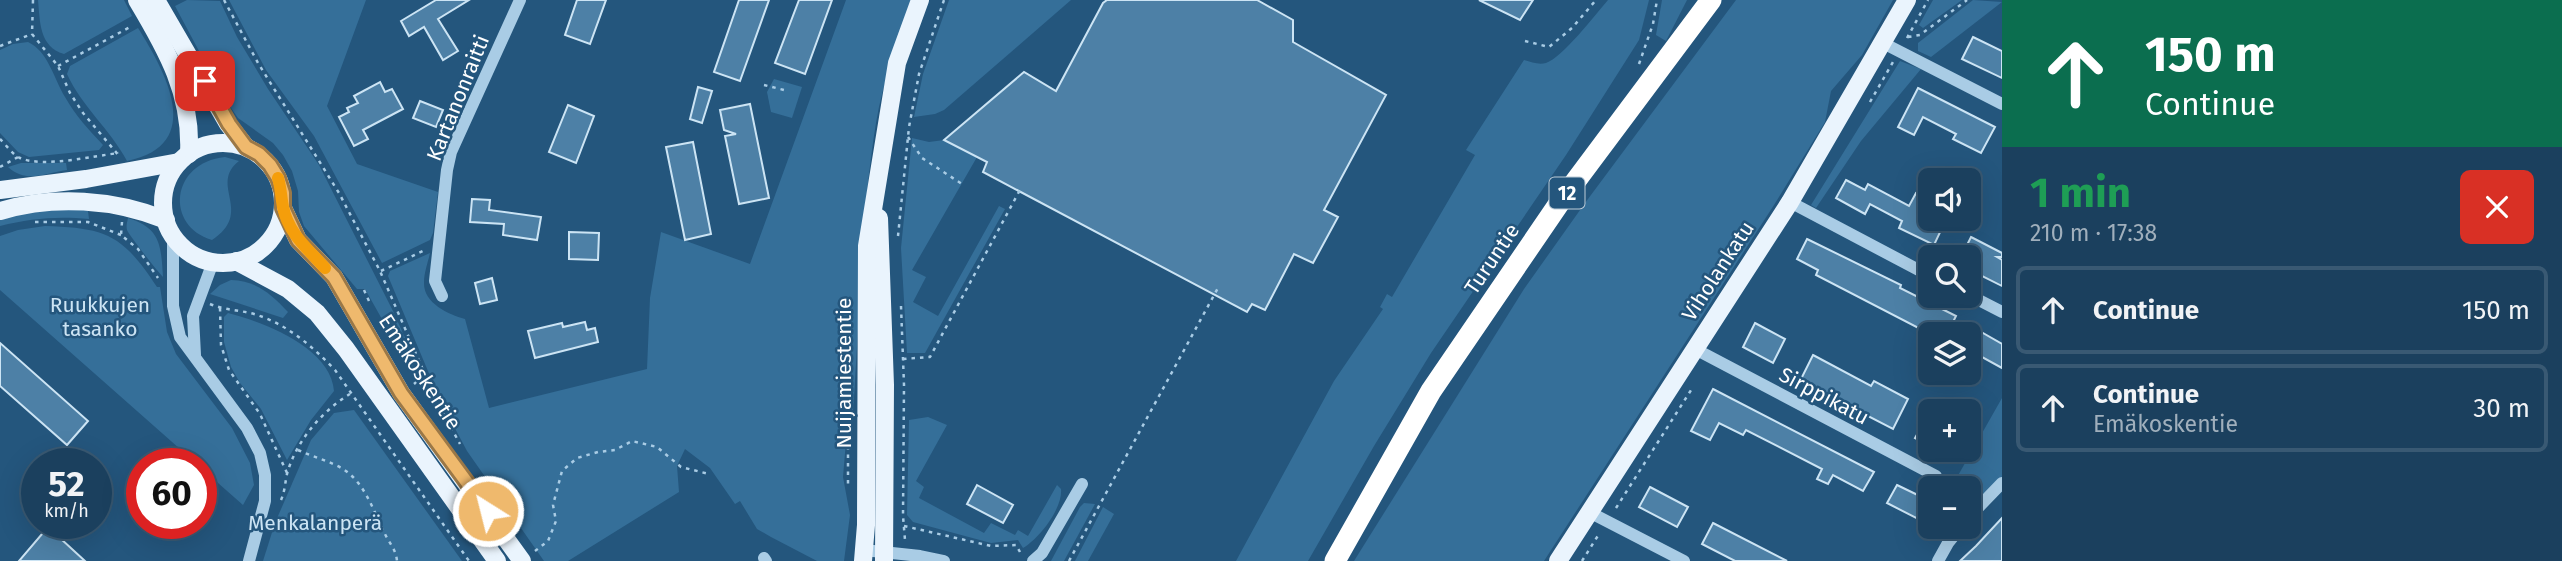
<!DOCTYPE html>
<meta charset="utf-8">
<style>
body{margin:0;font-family:"Fira Sans",sans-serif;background:#284b67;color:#f1f3f6;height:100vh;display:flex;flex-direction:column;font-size:26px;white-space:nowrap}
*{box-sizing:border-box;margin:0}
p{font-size:23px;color:#a0afbc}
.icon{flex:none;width:38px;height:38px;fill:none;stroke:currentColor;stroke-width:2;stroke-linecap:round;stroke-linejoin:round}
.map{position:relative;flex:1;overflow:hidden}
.side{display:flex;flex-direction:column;background:#1b405e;width:560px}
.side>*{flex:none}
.top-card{background:#0b6e4f;color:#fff;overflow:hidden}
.fabs{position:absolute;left:1918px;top:168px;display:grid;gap:14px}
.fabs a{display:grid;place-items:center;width:63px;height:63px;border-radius:10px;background:#1b405e;box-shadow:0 7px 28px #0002,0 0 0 2px #395973;font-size:35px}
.speed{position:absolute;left:21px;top:448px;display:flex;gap:14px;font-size:35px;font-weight:700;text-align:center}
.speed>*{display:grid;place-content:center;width:91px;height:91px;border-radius:50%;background:#1b405e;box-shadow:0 7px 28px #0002,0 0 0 2px #395973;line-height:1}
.speed small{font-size:18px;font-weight:400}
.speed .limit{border:10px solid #d22;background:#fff;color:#111}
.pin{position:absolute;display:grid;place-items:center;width:60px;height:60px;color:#fff;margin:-30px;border-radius:14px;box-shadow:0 4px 10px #0006}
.me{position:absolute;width:77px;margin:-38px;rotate:324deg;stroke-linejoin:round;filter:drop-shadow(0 0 5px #0008)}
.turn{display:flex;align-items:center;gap:24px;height:147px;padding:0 28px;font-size:32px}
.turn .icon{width:91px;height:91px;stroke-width:2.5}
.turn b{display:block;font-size:49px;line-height:60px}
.round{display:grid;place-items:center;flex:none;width:74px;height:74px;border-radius:10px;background:#284b67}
.summary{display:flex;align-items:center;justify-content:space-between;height:119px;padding:0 28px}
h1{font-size:42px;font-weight:700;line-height:52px;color:#1e9e55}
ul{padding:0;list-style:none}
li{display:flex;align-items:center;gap:21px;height:88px;margin:0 14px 10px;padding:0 14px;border:4px solid #395973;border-radius:10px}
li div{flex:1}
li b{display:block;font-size:26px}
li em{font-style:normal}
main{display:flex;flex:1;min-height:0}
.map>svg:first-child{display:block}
.green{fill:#356f99}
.building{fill:#4d80a6;stroke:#cce4f4;stroke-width:2}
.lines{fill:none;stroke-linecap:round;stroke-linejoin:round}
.path{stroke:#a9cce5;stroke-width:2.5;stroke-dasharray:3.5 5;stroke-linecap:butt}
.minor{stroke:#a9cce5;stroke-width:12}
.major{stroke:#eaf4fd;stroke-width:18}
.highway{stroke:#fff;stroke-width:21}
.route-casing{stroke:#9b7847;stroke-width:18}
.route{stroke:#efb96d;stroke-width:12}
.slow{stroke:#f59e0b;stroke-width:12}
.labels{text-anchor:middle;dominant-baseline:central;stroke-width:5;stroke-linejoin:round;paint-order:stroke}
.shield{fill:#24567d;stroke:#bdccd8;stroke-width:2}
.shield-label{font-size:19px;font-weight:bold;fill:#fff}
.street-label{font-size:21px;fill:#fff;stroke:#24567d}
.park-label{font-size:21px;fill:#cce4f4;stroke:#24567d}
</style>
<main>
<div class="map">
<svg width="2002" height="561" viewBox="0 0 2002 561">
<rect width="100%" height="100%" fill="#24567d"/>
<!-- green -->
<g class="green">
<path d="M 38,0 L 124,0 L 132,16 L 64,54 C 39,47 40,21 38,0 Z"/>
<polygon points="187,0 220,1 237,37 268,89 319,165 393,311 410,349 414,370 396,344 365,289 357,289 304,226 299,212 298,191 292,171 283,155 273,143 238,118 224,98 175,6"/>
<polygon points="229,0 366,0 327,106 357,164 438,192 433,233 430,240 382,263 314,136 266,70"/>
<path d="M 846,0 L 911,0 C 898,40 883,81 876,123 C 859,228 860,333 851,438 L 846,441 L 843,477 L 850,515 L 844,561 L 817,561 L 771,537 L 757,529 L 740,501 L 735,504 L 710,468 L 685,449 L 677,466 L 679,492 L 568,561 L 544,561 L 467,451 L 441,402 L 388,276 L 390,271 L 430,253 C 428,262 424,273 424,282 C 423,303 448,314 465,319 L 489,408 L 647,369 L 650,298 L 661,232 L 750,264 Z"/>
<polygon points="949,0 1071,0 944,110 935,114 914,117 923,74"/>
<path d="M 1608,0 L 1649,0 L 1639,40 L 1566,155 L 1431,353 L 1374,446 L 1308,561 L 1236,561 L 1334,381 L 1383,309 L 1380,307 L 1387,294 L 1392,297 L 1475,155 L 1466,150 L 1524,60 C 1532,62 1538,65 1546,63 C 1562,58 1596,14 1608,0 Z"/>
<polygon points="1662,0 1687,0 1666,41 1656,35"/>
<polygon points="1736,0 1893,0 1862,55 1831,91 1825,122 1774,205 1544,561 1354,561 1524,289 1585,203"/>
<polygon points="1933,0 1962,0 1923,28 1919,25"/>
<polygon points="1973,0 2002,2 1931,57 1918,51 1918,43"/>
<path d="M 138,28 C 165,71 207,145 127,161 C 110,129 82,107 67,74 L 70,66 Z"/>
<path d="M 28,42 C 48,51 54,79 65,97 C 75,115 89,130 103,145 L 99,150 L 29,157 L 18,152 L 0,133 L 0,50 L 13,44 Z"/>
<polygon points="1900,61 1921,69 1861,141 1816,208 1811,205"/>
<polygon points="774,79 802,87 792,118 771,112 767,92"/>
<polygon points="912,138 929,142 944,140 977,157 912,270 926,277 913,302 938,316 999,206 1005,209 925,353 907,353 901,248"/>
<path d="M 225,157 L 239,161 C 208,185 255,212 212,240 C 165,226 170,163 225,157 Z"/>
<path d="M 21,163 L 66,163 L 67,170 C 45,173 27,184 8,167 Z"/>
<path d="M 78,209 L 88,211 L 89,219 C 58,216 31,218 0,226 L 0,218 L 29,210 Z"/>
<path d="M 128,218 C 161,228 161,246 163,277 C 157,271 129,235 127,230 C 126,225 127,223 128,218 Z"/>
<path d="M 45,226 C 106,228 122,234 157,287 L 160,287 L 167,332 L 176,354 L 232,428 L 250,463 L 254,485 L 243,505 L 201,468 L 201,464 L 197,464 L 0,290 L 0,236 L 18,230 Z"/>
<path d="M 231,280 C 257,281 271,294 288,312 L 283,318 L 210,294 L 220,285 Z"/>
<path d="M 228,313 C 264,322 331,348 334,391 L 311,420 L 287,460 L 261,409 L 240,383 L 231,367 L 224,342 L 224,317 Z"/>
<polygon points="2002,398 2002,478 1984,493 1973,494 1969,488 1957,483 1956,479"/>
<polygon points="354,410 462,561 263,561 275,523 311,440 334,413"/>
<path d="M 928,417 L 947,425 L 916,481 L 924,487 L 919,498 L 984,533 L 991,523 L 1015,535 L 1018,530 L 1028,536 L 1057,485 L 1061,489 C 1063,508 1039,539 1023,548 L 1018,540 L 991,543 L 913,522 L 907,515 L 909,420 Z"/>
<polygon points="1084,503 1095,504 1064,561 1051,561 1080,507"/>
<polygon points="1103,507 1114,514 1088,561 1075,561"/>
</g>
<!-- building -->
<g class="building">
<polygon points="436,0 469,0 438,19 458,51 443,60 424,27 409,36 401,21"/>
<polygon points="577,0 606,0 590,44 565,35"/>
<polygon points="739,0 769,0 740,81 714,72"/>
<polygon points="799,0 832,0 805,74 775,63"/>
<polygon points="1107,0 1257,0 1293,20 1293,42 1386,95 1324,210 1338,217 1313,263 1294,254 1265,310 1252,304 1247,312 983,172 987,162 944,140 1024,72 1056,91 1103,3"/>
<polygon points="1479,0 1533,0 1520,20"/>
<polygon points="1973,37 2002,51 2002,78 1962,59"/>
<polygon points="380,82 385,92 392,89 403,109 363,130 368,139 354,146 339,117 349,112 347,108 358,103 354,96"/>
<polygon points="698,87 712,91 702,123 690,119"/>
<polygon points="1918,88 1995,127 1981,153 1953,139 1956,134 1923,117 1914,135 1898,127"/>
<polygon points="420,101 443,110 436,127 413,118"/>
<polygon points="750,104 769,198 739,204 725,136 736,134 724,130 720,110"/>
<polygon points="568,105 594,116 576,163 549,152"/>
<polygon points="693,142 711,234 685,240 666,147"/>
<polygon points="1846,180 1865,190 1868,184 1909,206 1916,193 1929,199 1921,215 1943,226 1934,245 1899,228 1902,221 1870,204 1865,214 1836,198"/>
<polygon points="472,199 490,200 489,210 541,217 537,240 503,235 504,224 470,222"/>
<polygon points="569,232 599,233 598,260 569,259"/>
<polygon points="1971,237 2002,253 2002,257 1997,257 2002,260 2002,286 1970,270 1976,257 1961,257"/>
<polygon points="1807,239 1901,285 1900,288 1956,316 1947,334 1930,334 1816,275 1818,270 1797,259"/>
<polygon points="492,278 497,300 480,304 475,283"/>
<polygon points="585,322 587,330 595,328 598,342 535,358 528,331 562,323 563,327"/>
<polygon points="1755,323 1785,339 1773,363 1743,347"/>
<polygon points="1969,325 2002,344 2002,368 1969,350"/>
<polygon points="0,343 88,421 67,445 0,386"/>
<polygon points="1813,355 1871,386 1874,381 1908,399 1893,429 1800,381"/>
<polygon points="1713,389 1874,472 1863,491 1833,475 1828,484 1817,479 1822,469 1746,430 1743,435 1719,423 1710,440 1691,431"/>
<polygon points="1930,411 1930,446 1915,438"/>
<polygon points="977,485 1013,505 1003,523 967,504"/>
<polygon points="1897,485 1930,501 1930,515 1926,523 1887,503"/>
<polygon points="1650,487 1688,507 1677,527 1639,507"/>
<polygon points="2002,518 2002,561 1960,561 1976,546"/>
<polygon points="1713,523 1787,561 1735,561 1702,544"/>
<polygon points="48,527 85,561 19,561"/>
</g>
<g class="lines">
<!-- path -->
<g class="path">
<polyline points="33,0 32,34 58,66 70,93 83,113 120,157"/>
<polyline points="224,0 258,63 339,193 380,271 437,402 460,444"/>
<polyline points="1908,37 1920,35 1967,0"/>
<polyline points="1907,38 1928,0"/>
<polyline points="1525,41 1549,47 1572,28 1596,0"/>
<polyline points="0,46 32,34"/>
<polyline points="1639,64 1653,24 1657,0"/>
<polyline points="58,66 132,26"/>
<polyline points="764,85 784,90"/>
<polyline points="1870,102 1893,62"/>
<polyline points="908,137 922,158 962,184"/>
<path d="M 0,139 C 6,145 13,155 20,158 C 44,168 92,156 119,153"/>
<polyline points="0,167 18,157"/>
<polyline points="35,222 88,222 121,235"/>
<polyline points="122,222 121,235 138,249 158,278"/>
<polyline points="898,236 909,127 919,74 944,0"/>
<polyline points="381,271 425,250"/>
<polyline points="364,290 369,301"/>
<path d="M 210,304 C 224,310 239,310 254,314 C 287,324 312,346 335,370 L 469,561"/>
<polyline points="901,306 904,385 903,516 905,540"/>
<polyline points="220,308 221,345 229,370 260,414 287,473"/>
<polyline points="903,359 930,357 1021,188"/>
<polyline points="414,384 425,375"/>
<polyline points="848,446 848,488"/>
<path d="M 298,450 C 313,457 330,461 343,469 C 365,483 373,510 384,532 C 389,543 396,549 397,561"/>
<polyline points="1948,484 1954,488"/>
<path d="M 281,500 C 285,491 285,483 287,474 C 296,441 322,411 350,394"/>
<polyline points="1616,508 1693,387"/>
<polyline points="904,526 991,546 1016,545 1020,552"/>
<polyline points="535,551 548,541 556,521 553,505 562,471 577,458 598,452 615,450 632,441 657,447 681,467 709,474"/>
<polyline points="1069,561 1219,286"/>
<polyline points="1582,561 1599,534"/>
</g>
<!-- minor -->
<g class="minor">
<polyline points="1883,43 2002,104"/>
<polyline points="1790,202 1930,276"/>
<polyline points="173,236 173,306 180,337 247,428 260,453 265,475 265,501 249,561"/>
<polyline points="1969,295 2002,312"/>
<polyline points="442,296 435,281 447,170 451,152 520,0"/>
<polyline points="1695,349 1936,476"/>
<polyline points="195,355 193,316 213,262"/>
<polyline points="1589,512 1684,561"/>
<polyline points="1969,517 2002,483"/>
<polyline points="864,550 920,556 944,561"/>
<polyline points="764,558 766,561"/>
<polyline points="1033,561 1042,553 1082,484"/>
<polyline points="1938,561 1948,543 1961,527"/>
</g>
<!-- major -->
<g class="major">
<path d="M 137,0 C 167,50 192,94 189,154"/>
<polyline points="156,0 228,124 246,147"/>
<circle cx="223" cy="203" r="60"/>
<polyline points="0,190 86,179 179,162"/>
<polyline points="283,208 298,240 334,277 401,393 522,561"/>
<path d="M 0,211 C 54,195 114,199 166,220"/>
<polyline points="879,218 885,385 884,561"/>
<polyline points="236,261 288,289 317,313 346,349 497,561"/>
<polyline points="863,561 866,525 867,246 897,63 920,0"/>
<polyline points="1558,561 1790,202 1907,0"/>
</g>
<!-- highway -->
<polyline class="highway" points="1335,561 1431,391 1560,202 1711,0"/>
</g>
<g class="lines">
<defs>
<polyline id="route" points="205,81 229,124 246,147 259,154 270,165 278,178 283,193 283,208 298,240 334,277 401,393 488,511"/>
</defs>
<!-- route casing -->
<use href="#route" class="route-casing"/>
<!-- route -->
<use href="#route" class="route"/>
<!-- slow -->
<path class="slow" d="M 278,178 C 281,188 281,197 283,207 C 288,233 308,249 325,268"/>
</g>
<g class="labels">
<!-- shield labels -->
<rect class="shield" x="1549.5" y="177.5" width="35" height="31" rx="5"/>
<g class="shield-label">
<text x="1567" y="193">12</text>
</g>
<!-- street labels -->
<g class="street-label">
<text transform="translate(458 98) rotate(-68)">Kartanonraitti</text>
<text transform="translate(1492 259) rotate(-56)">Turuntie</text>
<text transform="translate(1718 271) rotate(-57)">Viholankatu</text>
<text transform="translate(420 372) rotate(57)">Emäkoskentie</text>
<text transform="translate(844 373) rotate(-90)">Nuijamiestentie</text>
<text transform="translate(1824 396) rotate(28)">Sirppikatu</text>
</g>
<!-- park labels -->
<g class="park-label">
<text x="100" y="305">Ruukkujen<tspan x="100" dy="24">tasanko</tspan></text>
<text x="315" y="523">Menkalanperä</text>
</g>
</g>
</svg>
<div class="fabs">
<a><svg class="icon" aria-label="sound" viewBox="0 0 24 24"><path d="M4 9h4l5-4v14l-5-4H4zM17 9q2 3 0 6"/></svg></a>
<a><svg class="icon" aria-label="search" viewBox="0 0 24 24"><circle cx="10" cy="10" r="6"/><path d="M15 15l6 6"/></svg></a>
<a><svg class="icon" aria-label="layers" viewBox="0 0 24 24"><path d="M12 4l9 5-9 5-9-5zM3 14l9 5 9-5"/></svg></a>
<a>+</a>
<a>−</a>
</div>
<div class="speed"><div>52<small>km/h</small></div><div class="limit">60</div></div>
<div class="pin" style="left:205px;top:81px;background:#d93025"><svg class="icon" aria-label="arrive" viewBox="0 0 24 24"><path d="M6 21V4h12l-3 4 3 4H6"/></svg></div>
<svg class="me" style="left:488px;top:511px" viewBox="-20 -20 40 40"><circle r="17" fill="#efb96d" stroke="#fff" stroke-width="3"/><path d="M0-11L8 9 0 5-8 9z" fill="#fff"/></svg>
</div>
<section class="side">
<div class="top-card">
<div class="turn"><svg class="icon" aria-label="ahead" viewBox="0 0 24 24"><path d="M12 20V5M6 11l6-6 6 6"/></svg><div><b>150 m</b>Continue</div></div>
</div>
<div class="summary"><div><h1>1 min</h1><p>210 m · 17:38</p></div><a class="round" style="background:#d93025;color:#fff"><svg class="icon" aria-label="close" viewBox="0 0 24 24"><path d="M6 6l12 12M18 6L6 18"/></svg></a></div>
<ul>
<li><svg class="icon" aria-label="ahead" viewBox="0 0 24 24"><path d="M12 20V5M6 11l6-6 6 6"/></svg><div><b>Continue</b></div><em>150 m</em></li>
<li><svg class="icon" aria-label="ahead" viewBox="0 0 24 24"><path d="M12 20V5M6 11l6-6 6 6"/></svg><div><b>Continue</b><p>Emäkoskentie</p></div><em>30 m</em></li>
</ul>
</section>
</main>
